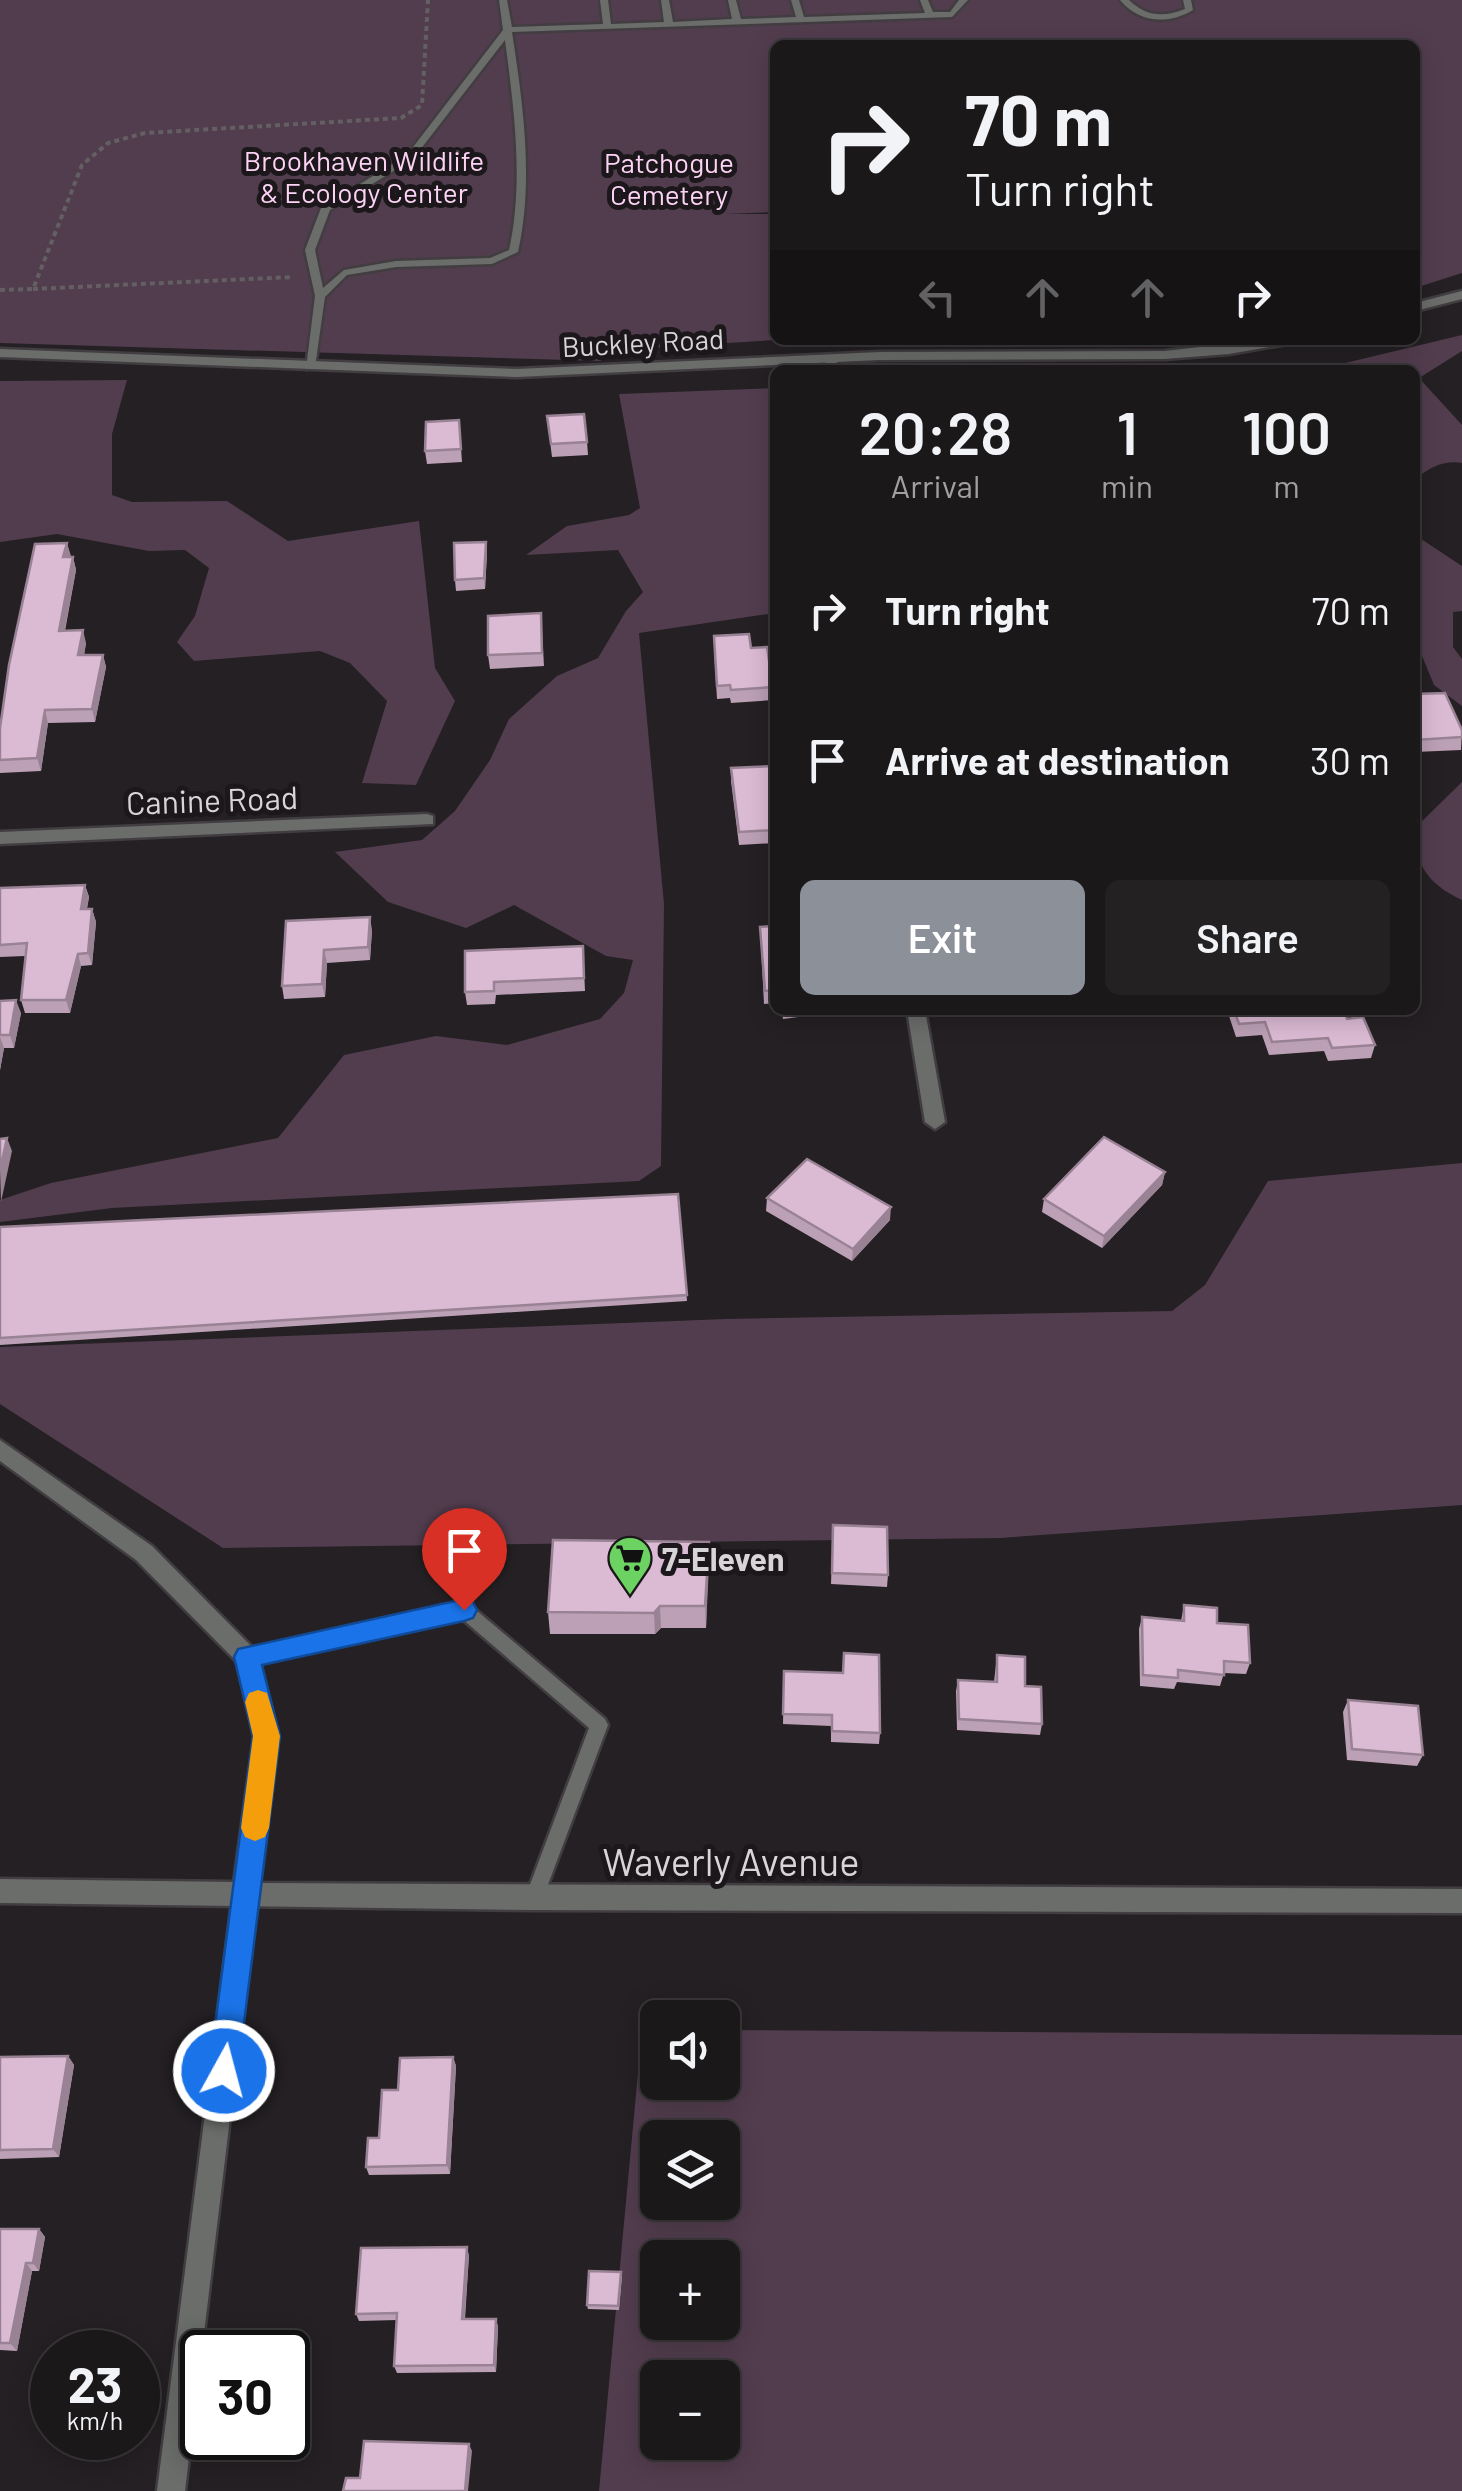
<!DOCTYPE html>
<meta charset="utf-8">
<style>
body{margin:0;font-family:Barlow,sans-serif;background:#242123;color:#f1f3f6;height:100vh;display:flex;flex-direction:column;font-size:38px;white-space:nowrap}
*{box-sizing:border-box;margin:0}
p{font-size:32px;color:#a0a0a2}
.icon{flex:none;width:55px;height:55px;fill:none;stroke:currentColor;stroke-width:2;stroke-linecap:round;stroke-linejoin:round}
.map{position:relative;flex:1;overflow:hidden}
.sheet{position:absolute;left:770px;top:365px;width:650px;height:650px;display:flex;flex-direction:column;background:#1b181a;border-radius:15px;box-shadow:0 5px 25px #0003,0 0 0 2px #393739}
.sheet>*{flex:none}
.top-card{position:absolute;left:770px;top:40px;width:650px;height:305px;border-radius:15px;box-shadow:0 5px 25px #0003,0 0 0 2px #393739;background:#1b181a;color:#f1f3f6;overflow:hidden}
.buttons{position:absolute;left:640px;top:2000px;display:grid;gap:20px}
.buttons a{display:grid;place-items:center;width:100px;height:100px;border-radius:15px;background:#1b181a;box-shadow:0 5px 25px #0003,0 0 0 2px #393739;font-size:50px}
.speed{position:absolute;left:30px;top:2330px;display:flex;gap:20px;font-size:50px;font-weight:700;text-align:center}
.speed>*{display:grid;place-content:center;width:130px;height:130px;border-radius:50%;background:#1b181a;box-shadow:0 5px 25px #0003,0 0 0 2px #393739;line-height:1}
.speed small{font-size:25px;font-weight:400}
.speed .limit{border:5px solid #111;border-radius:15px;background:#fff;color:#111}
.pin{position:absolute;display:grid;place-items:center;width:85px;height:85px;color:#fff;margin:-102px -42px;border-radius:50% 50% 50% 0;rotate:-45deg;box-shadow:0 0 10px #0007}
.pin .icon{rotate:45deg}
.me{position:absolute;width:110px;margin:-55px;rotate:7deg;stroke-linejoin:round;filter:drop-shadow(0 0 8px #0008)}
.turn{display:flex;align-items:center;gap:35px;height:210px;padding:0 30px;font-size:45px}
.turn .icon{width:130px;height:130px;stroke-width:2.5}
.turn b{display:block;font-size:70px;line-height:85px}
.lanes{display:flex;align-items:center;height:95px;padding:0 30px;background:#0003;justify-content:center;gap:50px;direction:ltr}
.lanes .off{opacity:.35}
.eta{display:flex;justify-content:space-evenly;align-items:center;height:170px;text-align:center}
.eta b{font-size:60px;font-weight:600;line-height:70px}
.primary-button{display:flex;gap:20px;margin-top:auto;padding:20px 30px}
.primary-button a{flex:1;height:115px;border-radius:15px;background:#8c9099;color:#fff;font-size:40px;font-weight:600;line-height:115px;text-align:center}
.primary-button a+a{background:#242123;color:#f1f3f6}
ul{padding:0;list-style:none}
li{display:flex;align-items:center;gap:30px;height:150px;padding:0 30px}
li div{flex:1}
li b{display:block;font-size:38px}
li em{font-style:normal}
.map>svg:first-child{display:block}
.green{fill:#523d4e;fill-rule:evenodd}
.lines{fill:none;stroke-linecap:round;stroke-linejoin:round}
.service-casing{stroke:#413d40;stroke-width:5}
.minor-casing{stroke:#413d40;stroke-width:5}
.tertiary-casing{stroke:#413d40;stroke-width:5}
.path{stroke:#635f62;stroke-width:4;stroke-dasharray:5 4;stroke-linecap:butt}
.service{fill:#6b6d6b;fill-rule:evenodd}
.minor{fill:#6b6d6b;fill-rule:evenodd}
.tertiary{fill:#6b6d6b;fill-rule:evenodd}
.wall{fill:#bca0b6}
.shaded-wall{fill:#998294}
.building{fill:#dbbad4;stroke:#998294;stroke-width:2.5}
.route{fill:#1a73e8;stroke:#114b97;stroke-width:2.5}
.slow{fill:#f59e0b}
.labels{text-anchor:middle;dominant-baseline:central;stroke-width:10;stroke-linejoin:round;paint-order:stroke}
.far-park-label{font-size:28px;fill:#fdd3f5;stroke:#1b171a}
.far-street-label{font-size:28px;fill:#d8d5d8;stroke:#1b171a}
.street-label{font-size:32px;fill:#d8d5d8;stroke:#1b171a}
.poi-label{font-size:32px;font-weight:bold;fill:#d8d5d8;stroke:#1b171a;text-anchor:start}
.near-street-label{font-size:38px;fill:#d8d5d8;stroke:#1b171a}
</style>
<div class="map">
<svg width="1462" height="2491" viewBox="0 0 1462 2491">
<rect width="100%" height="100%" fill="#242023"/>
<!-- green -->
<g class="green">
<polygon points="0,0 1462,0 1462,273 1415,288 1415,45 775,45 775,212 725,214 775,214 775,340 601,351 601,361 0,343"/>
<path d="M 1462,335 L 1462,351 L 1419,378 L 1462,425 L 1462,463 C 1444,460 1428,468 1415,480 L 1415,370 L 1316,370 Z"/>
<polygon points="127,380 112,434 112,495 132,502 227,501 288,541 419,521 435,668 455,701 416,785 362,783 387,701 350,663 320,651 194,661 177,642 195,616 209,568 185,550 149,551 57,534 0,542 0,381"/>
<polygon points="775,388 775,613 639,633 664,904 661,1166 639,1181 112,1208 0,1222 0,1200 51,1183 278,1138 344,1055 436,1036 507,1045 600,1019 624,993 633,960 606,956 514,905 466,928 388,902 335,852 422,840 455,811 490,760 509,719 557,676 598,658 626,611 643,592 618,550 526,555 567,526 629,515 640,508 619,394"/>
<polygon points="1415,535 1462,566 1462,611 1453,612 1453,647 1462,659 1462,706 1434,685 1415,639"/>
<path d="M 1462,782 L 1462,900 C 1428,884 1415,866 1415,828 Z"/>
<polygon points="1462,1163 1462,1505 1000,1538 223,1548 0,1404 0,1347 726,1319 1172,1311 1205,1285 1268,1181"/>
<path d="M 642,2030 L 657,2030 L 658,2082 L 722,2082 L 723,2030 L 1462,2035 L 1462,2491 L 599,2491 ZM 658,2138 L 722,2138 L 722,2202 L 658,2202 ZM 658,2258 L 722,2258 L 722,2322 L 658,2322 ZM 658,2378 L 722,2378 L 722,2442 L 658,2442 Z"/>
</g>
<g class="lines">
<defs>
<g id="service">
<path d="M 499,0 L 507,0 L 512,27 L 603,24 L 600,0 L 608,0 L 611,24 L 664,22 L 661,0 L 669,0 L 673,22 L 732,19 L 728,0 L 736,0 L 741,19 L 796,17 L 791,0 L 799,0 L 804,17 L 925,13 L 920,0 L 928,0 L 933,12 L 950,12 L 959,0 L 968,0 L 952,17 L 512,32 C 523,104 534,180 518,252 L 492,264 L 396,267 L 347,275 L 325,297 L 315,367 L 306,369 L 315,296 L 305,250 L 321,208 L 407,155 L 503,30 ZM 505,40 C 514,109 524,182 509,250 L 490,258 L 396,261 L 344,270 L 323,288 L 315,250 L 330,210 L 413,159 Z"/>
<path d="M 1120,0 L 1129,0 C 1145,16 1163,18 1185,9 L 1183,0 L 1191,0 L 1193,10 C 1168,25 1139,23 1120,0 Z"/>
<polygon points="464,1603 470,1605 605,1719 608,1725 543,1898 541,1904 534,1907 527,1904 525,1898 589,1728 461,1618 247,1665 241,1662 238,1657 241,1652 247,1649"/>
</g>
<g id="minor">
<polygon points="824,355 834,355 840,370 826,370"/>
<polygon points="427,814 433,816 433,824 0,844 0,832"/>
<polygon points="907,1010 925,1010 945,1122 935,1129 925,1122"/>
<polygon points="245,1882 254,1886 257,1894 185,2491 157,2491 233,1894 236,1886"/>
</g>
<g id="tertiary">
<polygon points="1462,291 1462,299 1415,311 1415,303"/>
<polygon points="1263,340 1294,340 1287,344 1229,354 1164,359 879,360 517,377 0,357 0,349 517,369 879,352 1164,351"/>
<polygon points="0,1440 152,1546 255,1650 278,1737 259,1883 1462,1889 1462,1913 534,1910 0,1903 0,1879 234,1882 254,1737 237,1662 136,1560 0,1461"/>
</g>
</defs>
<!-- service casing -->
<use href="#service" class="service-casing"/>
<!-- minor casing -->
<use href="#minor" class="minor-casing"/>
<!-- tertiary casing -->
<use href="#tertiary" class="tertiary-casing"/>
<!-- path -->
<g class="path">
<polyline points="33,289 293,277"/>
<polyline points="0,290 33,289 82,165 108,143 145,133 401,118 422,105 428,0"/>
</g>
<!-- service -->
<use href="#service" class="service"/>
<!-- minor -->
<use href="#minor" class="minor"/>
<!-- tertiary -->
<use href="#tertiary" class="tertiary"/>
</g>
<!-- wall -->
<g class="wall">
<polygon points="547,416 587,442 588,455 552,457"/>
<polygon points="459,420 462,462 427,464 425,451"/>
<polygon points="486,542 487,553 485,589 456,591 455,580"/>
<polygon points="67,543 70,557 73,557 76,570 65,631 86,643 84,655 103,655 106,667 95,722 48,723 41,771 0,773 0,728"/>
<polygon points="541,613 544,666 490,669 488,655"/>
<polygon points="751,648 773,687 773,700 731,703 730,698 717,699 714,649"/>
<polygon points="1415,694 1462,730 1461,750 1415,752"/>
<polygon points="775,766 775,843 739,845 731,781 731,768"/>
<polygon points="85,885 89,897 87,909 92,909 96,922 92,965 81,966 70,1013 25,1013 21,1000 25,956 0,957 0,888"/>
<polygon points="286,921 372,930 370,960 327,963 325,997 284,999 282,986"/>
<polygon points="775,926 775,1003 764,1004 760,927"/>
<polygon points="583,946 585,991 496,995 495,1004 467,1005 465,992"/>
<polygon points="0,1001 21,1013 14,1048 4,1048 0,1070"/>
<polygon points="782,1010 813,1010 813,1015 783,1019"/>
<polygon points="1227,1010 1343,1010 1347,1019 1375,1045 1371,1058 1328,1061 1324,1051 1269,1055 1262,1035 1236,1037"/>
<polygon points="1165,1172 1162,1185 1102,1248 1042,1212 1044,1199"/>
<polygon points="678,1194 687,1301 0,1345 0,1227"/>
<polygon points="767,1198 890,1220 852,1261 766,1211"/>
<polygon points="833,1525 888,1575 887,1587 831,1584"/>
<polygon points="709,1542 706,1628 661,1628 655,1634 550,1634 548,1612"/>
<polygon points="1184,1605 1217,1623 1250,1663 1246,1674 1224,1673 1220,1686 1177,1682 1174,1689 1140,1686 1139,1629 1142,1617 1181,1621"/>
<polygon points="997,1655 1025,1686 1042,1724 1040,1735 957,1730 956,1691 958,1680 994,1682"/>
<polygon points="784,1671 880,1733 879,1744 831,1742 831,1726 783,1724"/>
<polygon points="1348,1700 1423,1755 1417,1766 1347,1760 1343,1712"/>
<polygon points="68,2056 74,2065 59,2157 0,2159 0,2057"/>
<polygon points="453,2057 456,2066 450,2174 369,2175 366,2167 379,2138"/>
<polygon points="0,2229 39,2229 45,2237 39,2271 32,2271 17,2351 0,2350"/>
<polygon points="469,2255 465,2319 496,2319 498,2327 496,2372 397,2373 394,2366 397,2320 359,2321 356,2314"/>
<polygon points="622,2276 619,2310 588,2309 587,2305"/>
</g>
<!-- shaded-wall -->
<g class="shaded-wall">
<polygon points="486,542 487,553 485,589 484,578"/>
<polygon points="67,543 71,556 67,570 63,557"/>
<polygon points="73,557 76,570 62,644 59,631"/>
<polygon points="83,630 86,643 82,668 78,655"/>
<polygon points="103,655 106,667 95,722 92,709"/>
<polygon points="45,710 48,723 41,771 37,758"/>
<polygon points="85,885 89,897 84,922 81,909"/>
<polygon points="92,909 96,922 92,965 88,953"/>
<polygon points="370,917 372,930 370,960 368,947"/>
<polygon points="324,950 327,963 325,997 322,984"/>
<polygon points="78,954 81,966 70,1013 66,1000"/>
<polygon points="16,1000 21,1013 14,1048 10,1035"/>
<polygon points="0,1037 4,1048 0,1070"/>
<polygon points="7,1138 12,1151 1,1202 0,1170"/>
<polygon points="1165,1172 1162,1185 1102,1248 1104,1236"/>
<polygon points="891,1207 890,1220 852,1261 853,1249"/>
<polygon points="709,1542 709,1564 706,1628 705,1606"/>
<polygon points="660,1606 661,1628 655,1634 654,1613"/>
<polygon points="68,2056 74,2065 59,2157 53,2149"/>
<polygon points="453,2057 456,2066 450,2174 447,2165"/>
<polygon points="39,2229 45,2237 39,2271 33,2263"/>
<polygon points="467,2247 469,2255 464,2327 462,2319"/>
<polygon points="26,2263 32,2271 17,2351 10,2343"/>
<polygon points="496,2319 498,2327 496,2372 494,2365"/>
<polygon points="469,2444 472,2451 468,2491 465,2491"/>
</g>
<!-- building -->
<g class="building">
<polygon points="584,414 587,442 551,444 547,416"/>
<polygon points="459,420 461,449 425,451 426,422"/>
<polygon points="486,542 484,578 455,580 454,543"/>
<polygon points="67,543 63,557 73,557 59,631 83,630 78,655 103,655 92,709 45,710 37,758 0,760 0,728 9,665 35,544"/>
<polygon points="541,613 542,653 488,655 488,616"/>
<polygon points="749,634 751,648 767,647 773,687 731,690 730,685 717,686 714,636"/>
<polygon points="1445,693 1462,730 1462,737 1415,740 1415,694"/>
<polygon points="775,766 775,830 739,832 731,768"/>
<polygon points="85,885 81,909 92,909 88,953 78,954 66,1000 21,1000 27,943 0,945 0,888"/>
<polygon points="370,917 368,947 324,950 322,984 282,986 286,921"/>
<polygon points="775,926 775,990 765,991 760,927"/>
<polygon points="583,946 584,978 494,982 494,991 465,992 465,951"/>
<polygon points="16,1000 10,1035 0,1035 0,1001"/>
<polygon points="1234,1010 1343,1010 1347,1019 1363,1017 1375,1045 1332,1048 1328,1038 1272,1042 1265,1022 1239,1024"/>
<polygon points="1104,1137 1165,1172 1104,1236 1044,1199"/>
<polygon points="7,1138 0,1170 0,1139"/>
<polygon points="807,1159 891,1207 853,1249 767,1198"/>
<polygon points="678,1194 687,1295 0,1338 0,1227"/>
<polygon points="833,1525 887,1527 888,1575 832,1573"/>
<polygon points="553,1540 709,1542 705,1606 660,1606 654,1613 548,1612"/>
<polygon points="1184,1605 1217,1608 1217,1623 1248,1625 1250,1663 1224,1661 1224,1675 1178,1670 1178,1678 1143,1675 1142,1617 1184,1621"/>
<polygon points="844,1653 879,1655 880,1733 832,1731 832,1715 783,1714 784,1671 843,1673"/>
<polygon points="997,1655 1025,1657 1025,1686 1041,1687 1042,1724 959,1719 958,1680 997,1682"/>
<polygon points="1348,1700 1418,1706 1423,1755 1352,1749"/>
<polygon points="68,2056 53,2149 0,2150 0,2057"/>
<polygon points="453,2057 447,2165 366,2167 368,2138 379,2138 382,2090 398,2090 400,2058"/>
<polygon points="0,2229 39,2229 33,2263 26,2263 10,2343 0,2343"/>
<polygon points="467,2247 462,2319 496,2319 494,2365 394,2366 397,2313 356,2314 361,2248"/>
<polygon points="589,2271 621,2272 618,2306 587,2305"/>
<polygon points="364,2441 469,2444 465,2491 343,2491 346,2478 360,2478"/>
</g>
<!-- route -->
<polygon class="route" points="464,1599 473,1602 477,1610 473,1618 464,1621 262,1665 280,1736 238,2071 234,2081 224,2086 213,2081 209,2071 253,1736 234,1657 238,1649"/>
<!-- slow -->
<polygon class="slow" points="258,1690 267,1693 280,1736 269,1828 265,1837 255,1841 245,1837 241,1828 253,1736 245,1702 249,1693"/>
<!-- icons -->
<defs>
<symbol id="supermarket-pin" viewBox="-11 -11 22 30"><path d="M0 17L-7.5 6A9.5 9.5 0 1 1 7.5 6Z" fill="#6cd362" stroke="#1b171a"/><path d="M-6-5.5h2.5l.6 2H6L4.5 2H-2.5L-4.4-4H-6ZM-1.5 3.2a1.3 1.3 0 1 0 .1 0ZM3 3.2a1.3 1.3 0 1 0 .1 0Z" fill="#111"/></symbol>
</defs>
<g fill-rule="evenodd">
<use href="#supermarket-pin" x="605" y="1533" width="50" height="68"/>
</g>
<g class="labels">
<!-- far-park labels -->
<g class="far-park-label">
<text x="364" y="160">Brookhaven Wildlife<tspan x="364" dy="32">&amp; Ecology Center</tspan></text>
<text x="669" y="162">Patchogue<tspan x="669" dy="32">Cemetery</tspan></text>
</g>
<!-- far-street labels -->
<g class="far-street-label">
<text transform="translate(643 342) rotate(-3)">Buckley Road</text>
</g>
<!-- street labels -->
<g class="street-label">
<text transform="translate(212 799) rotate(-2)">Canine Road</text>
</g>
<!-- poi labels -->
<g class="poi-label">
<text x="662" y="1558">7-Eleven</text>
</g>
<!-- near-street labels -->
<g class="near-street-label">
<text x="731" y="1861">Waverly Avenue</text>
</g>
</g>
</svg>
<div class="buttons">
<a><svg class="icon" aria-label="sound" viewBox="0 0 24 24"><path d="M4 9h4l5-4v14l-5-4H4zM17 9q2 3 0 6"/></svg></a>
<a><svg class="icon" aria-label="layers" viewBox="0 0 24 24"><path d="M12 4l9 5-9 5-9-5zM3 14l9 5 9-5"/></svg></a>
<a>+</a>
<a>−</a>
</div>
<div class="speed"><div>23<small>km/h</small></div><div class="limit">30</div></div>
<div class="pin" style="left:464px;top:1610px;background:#d93025"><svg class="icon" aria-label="arrive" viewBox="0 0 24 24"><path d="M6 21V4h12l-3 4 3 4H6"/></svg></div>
<svg class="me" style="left:224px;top:2071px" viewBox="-20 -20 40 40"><circle r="17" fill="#1a73e8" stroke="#fff" stroke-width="3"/><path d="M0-11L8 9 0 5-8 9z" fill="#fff"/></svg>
<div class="top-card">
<div class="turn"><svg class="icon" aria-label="right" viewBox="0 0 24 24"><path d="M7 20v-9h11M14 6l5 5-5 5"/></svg><div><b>70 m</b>Turn right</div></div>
<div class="lanes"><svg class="icon off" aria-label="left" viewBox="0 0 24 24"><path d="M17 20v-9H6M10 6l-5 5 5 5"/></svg><svg class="icon off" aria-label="ahead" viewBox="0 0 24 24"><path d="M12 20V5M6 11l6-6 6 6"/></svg><svg class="icon off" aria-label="ahead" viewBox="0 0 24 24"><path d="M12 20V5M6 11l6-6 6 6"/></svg><svg class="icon" aria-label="right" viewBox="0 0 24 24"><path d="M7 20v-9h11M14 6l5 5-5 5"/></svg></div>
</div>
<section class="sheet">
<div class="eta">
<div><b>20:28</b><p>Arrival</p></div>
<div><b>1</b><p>min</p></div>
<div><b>100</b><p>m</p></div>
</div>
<ul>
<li><svg class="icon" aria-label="right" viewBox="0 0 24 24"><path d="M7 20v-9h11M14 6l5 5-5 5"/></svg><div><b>Turn right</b></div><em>70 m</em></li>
<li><svg class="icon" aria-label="arrive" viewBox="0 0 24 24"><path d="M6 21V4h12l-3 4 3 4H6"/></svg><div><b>Arrive at destination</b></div><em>30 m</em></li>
</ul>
<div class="primary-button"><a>Exit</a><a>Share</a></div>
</section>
</div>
